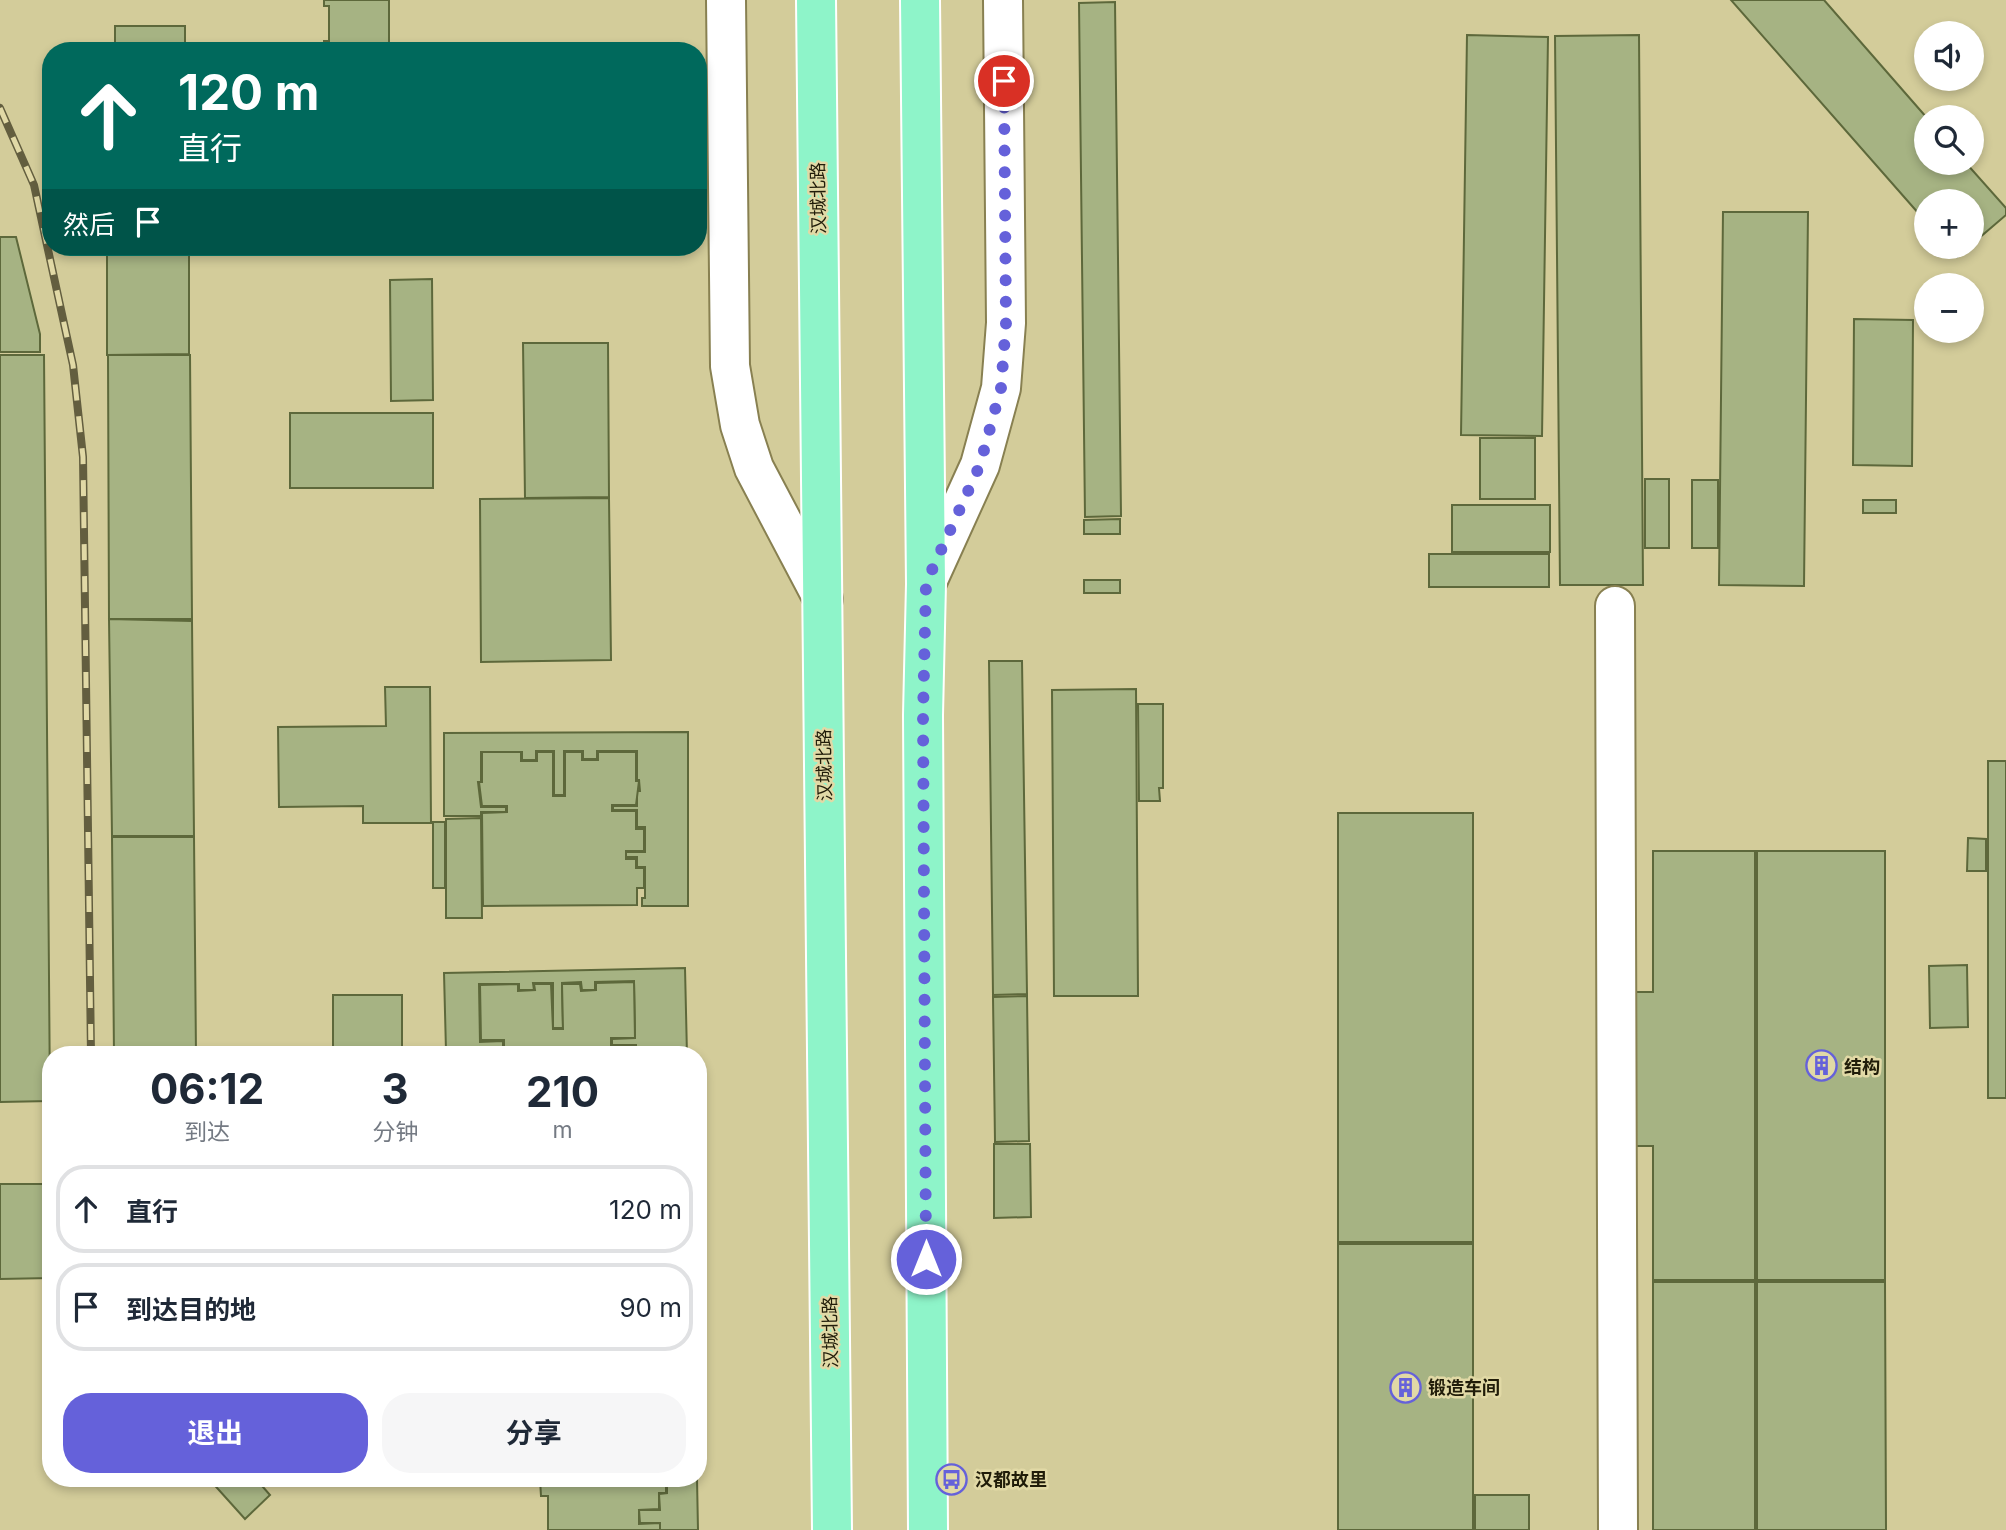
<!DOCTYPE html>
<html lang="zh">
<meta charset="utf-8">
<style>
body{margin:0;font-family:Inter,"Noto Sans SC",sans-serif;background:#f6f6f7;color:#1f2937;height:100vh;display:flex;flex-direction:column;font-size:26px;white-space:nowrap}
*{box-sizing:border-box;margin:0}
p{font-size:23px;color:#747a83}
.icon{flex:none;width:38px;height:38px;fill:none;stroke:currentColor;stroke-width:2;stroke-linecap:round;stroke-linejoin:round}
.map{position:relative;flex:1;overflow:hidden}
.drawer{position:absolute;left:42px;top:1046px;width:665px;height:441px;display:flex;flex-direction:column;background:#fff;border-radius:28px;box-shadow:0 4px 10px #0003}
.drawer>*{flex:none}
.guide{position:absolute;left:42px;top:42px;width:665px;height:214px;border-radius:28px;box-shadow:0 4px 10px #0003;background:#00695c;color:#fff;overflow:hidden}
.buttons{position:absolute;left:1914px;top:21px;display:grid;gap:14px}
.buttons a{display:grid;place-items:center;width:70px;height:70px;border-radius:50%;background:#fff;box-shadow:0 4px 10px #0003;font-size:35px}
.pin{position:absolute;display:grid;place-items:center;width:60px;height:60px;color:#fff;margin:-30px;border:4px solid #fff;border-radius:50%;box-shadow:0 2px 7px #0007}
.me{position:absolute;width:77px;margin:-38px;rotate:0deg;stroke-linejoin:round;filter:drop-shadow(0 0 5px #0008)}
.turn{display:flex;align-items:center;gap:24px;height:147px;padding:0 21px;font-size:32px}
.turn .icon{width:91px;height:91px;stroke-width:2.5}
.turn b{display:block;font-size:49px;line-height:60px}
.then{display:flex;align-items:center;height:66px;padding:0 21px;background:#0003;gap:14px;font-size:26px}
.eta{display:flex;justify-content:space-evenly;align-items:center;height:119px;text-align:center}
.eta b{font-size:42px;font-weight:700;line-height:49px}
.button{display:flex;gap:14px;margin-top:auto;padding:14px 21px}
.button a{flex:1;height:80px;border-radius:28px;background:#6561da;color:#fff;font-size:28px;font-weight:700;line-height:80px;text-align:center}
.button a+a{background:#f6f6f7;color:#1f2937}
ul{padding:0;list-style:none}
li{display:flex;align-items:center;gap:21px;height:88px;margin:0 14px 10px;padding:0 7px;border:4px solid #e0e1e3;border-radius:28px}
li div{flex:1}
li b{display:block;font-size:26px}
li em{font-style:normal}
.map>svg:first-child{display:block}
.building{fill:#a6b383;stroke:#5d683b;stroke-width:2}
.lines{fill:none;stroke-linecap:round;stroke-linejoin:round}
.street-casing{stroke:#888051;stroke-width:42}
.primary-casing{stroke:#fff;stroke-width:42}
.street{stroke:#fff;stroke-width:38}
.primary{stroke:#8ef4c9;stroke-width:38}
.rail-casing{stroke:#635e3f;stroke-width:8}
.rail{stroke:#e1d9a6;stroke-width:5;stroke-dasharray:16;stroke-linecap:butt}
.route{stroke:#6561da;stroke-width:12;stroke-dasharray:0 21.6}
.labels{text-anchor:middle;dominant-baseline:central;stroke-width:5;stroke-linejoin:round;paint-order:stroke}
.street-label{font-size:18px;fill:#201c09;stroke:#e1d9a6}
.poi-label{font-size:18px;font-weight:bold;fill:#201c09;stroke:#e1d9a6;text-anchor:start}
</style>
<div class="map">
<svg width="2006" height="1530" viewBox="0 0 2006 1530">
<rect width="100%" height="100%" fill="#d3cc9a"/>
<!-- building -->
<g class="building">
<polygon points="324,0 389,0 389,51 324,51 324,41 329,41 329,6 324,6"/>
<polygon points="1731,0 1824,0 1927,118 1927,163 1966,163 2006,208 2006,215 1972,244 1972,201 1927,201 1927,223"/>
<polygon points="1115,2 1121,516 1085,517 1079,3"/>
<rect x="115" y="26" width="70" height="22"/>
<polygon points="1467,35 1548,37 1542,436 1461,435"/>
<polygon points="1639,35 1643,585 1560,585 1555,36"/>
<polygon points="1723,212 1808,212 1804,586 1719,585"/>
<polygon points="0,237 16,237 40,334 40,352 0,352"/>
<polygon points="107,247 189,247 189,354 107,355"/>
<polygon points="1947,247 1969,247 1957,257"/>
<polygon points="432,279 433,400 391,401 390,280"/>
<polygon points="1854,319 1913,320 1912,466 1853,465"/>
<polygon points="523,343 608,343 609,497 525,498"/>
<polygon points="0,355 44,355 50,1101 0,1102"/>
<polygon points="108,355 190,355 192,619 109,619"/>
<rect x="290" y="413" width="143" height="75"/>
<rect x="1480" y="438" width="55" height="61"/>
<rect x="1645" y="479" width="24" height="69"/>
<rect x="1692" y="480" width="26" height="68"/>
<polygon points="609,498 611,660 481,662 480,499"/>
<rect x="1863" y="500" width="33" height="13"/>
<rect x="1452" y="505" width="98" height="47"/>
<polygon points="1120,519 1120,534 1084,534 1084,520"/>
<rect x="1429" y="554" width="120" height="33"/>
<rect x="1084" y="580" width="36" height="13"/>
<polygon points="109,619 192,621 194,836 112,836"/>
<polygon points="989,661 1022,661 1027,994 993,995"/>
<polygon points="385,687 430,687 431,823 363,823 363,806 279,807 278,727 386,726"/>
<polygon points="1136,689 1138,996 1054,996 1052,690"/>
<polygon points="1138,704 1163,704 1163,788 1159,788 1160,801 1139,801"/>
<polygon points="688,732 688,906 642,906 642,898 645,898 645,867 637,867 637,857 626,857 626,852 645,852 645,827 637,827 637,810 613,810 613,806 637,806 637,791 640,791 639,780 637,780 637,751 597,751 597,759 583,759 583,751 564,751 564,795 554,795 554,751 536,751 536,760 522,760 522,752 481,752 481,782 478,782 481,807 506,807 506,812 481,812 481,816 444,816 444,733"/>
<polygon points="482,752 521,752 521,761 537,761 537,752 553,752 553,796 565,796 565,752 582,752 582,760 598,760 598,752 636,752 636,781 639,781 636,805 612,805 612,811 636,811 636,829 644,829 644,851 626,851 626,859 636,859 636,868 644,868 644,888 637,888 637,905 483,906 482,813 507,812 507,806 482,806 479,782 482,782"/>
<rect x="1988" y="761" width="18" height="337"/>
<rect x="1338" y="813" width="135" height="429"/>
<polygon points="481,818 482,918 446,918 446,819"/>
<rect x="433" y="822" width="12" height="66"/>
<polygon points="112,837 194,837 196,1055 114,1055"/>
<polygon points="1968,838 1986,839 1986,871 1967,871"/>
<polygon points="1653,851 1755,851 1755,1280 1653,1280 1653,1146 1633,1146 1633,992 1653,992"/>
<rect x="1757" y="851" width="128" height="429"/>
<polygon points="1967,965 1968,1027 1930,1028 1929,966"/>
<polygon points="685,968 687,1055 636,1055 636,1045 612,1045 612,1039 635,1038 634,981 595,982 595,990 582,990 581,982 562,983 563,1028 553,1028 553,983 533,983 534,990 519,990 519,984 479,984 480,1042 503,1041 503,1048 446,1051 444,973"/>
<polygon points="634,982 635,1038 611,1038 611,1046 635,1046 635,1055 482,1055 481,1049 504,1048 504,1040 481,1040 480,985 518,984 518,991 535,990 534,984 551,984 553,1029 563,1029 562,984 580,984 581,991 596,990 596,983"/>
<rect x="333" y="995" width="69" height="60"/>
<polygon points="1027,996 1029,1141 995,1142 993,997"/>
<polygon points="994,1144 1030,1144 1031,1217 994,1218"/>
<polygon points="0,1184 51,1184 51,1278 0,1279"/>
<rect x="1338" y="1244" width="135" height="286"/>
<rect x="1653" y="1282" width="102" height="248"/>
<polygon points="1757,1282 1885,1282 1886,1530 1757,1530"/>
<polygon points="209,1479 256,1479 270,1495 245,1519"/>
<polygon points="540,1479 598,1479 598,1482 611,1481 611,1479 666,1479 666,1493 659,1493 659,1509 639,1510 639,1524 660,1523 660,1530 548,1530 548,1496 541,1496"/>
<polygon points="667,1479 697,1479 698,1530 660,1530 660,1523 640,1523 639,1510 660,1510 659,1494 667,1493"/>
<rect x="1475" y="1495" width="54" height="35"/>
</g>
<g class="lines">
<defs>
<g id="street">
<polyline points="726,0 730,366 740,425 754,468 823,599"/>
<polyline points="926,584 980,465 1001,388 1006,323 1003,0"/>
<polyline points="1615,606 1618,1530"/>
</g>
<g id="primary">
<polyline points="816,0 832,1530"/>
<polyline points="920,0 926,584 923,715 928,1530"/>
</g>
</defs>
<!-- street casing -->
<use href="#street" class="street-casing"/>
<!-- primary casing -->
<use href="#primary" class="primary-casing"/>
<!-- street -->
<use href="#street" class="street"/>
<!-- primary -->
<use href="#primary" class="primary"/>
<defs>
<polyline id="rail" points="0,108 34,185 73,365 83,457 91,1055"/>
</defs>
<!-- rail casing -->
<use href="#rail" class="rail-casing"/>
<!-- rail -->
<use href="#rail" class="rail"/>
</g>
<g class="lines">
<!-- route -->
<polyline class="route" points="926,1259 923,715 926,583 980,465 1001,388 1006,323 1004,81"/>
</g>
<!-- icons -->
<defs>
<symbol id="building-ring" viewBox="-11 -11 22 22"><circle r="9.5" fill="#e1d9a6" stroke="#6561da" stroke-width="1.5"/><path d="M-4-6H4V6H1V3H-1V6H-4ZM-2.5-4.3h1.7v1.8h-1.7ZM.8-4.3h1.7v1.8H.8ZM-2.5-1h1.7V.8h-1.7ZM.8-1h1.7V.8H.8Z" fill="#6561da"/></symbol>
<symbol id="bus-ring" viewBox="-11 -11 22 22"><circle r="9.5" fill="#e1d9a6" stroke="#6561da" stroke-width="1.5"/><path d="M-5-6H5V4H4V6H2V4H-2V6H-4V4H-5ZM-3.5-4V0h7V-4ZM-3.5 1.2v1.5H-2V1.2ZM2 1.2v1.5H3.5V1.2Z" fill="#6561da"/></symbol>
</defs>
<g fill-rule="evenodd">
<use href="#building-ring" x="1804" y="1048" width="35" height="35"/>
<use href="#building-ring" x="1388" y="1370" width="35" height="35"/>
<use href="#bus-ring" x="934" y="1462" width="35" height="35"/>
</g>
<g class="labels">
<!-- street labels -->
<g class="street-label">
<text transform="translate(818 198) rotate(-91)">汉城北路</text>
<text transform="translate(824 765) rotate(-91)">汉城北路</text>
<text transform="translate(830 1332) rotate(-91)">汉城北路</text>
</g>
<!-- poi labels -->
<g class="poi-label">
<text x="1844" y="1066">结构</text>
<text x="1428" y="1387">锻造车间</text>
<text x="975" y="1479">汉都故里</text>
</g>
</g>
</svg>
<div class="buttons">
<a><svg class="icon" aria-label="sound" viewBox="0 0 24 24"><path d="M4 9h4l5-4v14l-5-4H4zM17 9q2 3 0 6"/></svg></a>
<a><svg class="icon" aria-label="search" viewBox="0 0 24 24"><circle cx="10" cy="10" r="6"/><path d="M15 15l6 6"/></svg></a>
<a>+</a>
<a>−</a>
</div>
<div class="pin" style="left:1004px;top:81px;background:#d93025"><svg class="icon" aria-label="arrive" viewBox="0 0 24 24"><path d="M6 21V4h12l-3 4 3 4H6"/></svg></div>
<svg class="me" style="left:926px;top:1259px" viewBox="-20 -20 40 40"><circle r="17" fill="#6561da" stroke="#fff" stroke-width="3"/><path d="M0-11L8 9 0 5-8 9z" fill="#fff"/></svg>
<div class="guide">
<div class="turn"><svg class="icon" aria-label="ahead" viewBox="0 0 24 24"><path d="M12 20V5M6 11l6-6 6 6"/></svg><div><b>120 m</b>直行</div></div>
<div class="then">然后<svg class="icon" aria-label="arrive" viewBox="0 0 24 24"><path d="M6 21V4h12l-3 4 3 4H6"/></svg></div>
</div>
<section class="drawer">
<div class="eta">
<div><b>06:12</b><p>到达</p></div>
<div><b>3</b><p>分钟</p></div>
<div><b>210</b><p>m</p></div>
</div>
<ul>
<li><svg class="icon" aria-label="ahead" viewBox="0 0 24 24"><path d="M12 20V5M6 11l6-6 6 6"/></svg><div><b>直行</b></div><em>120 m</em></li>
<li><svg class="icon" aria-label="arrive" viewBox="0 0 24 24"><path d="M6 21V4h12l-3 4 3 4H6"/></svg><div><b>到达目的地</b></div><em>90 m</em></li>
</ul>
<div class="button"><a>退出</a><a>分享</a></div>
</section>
</div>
